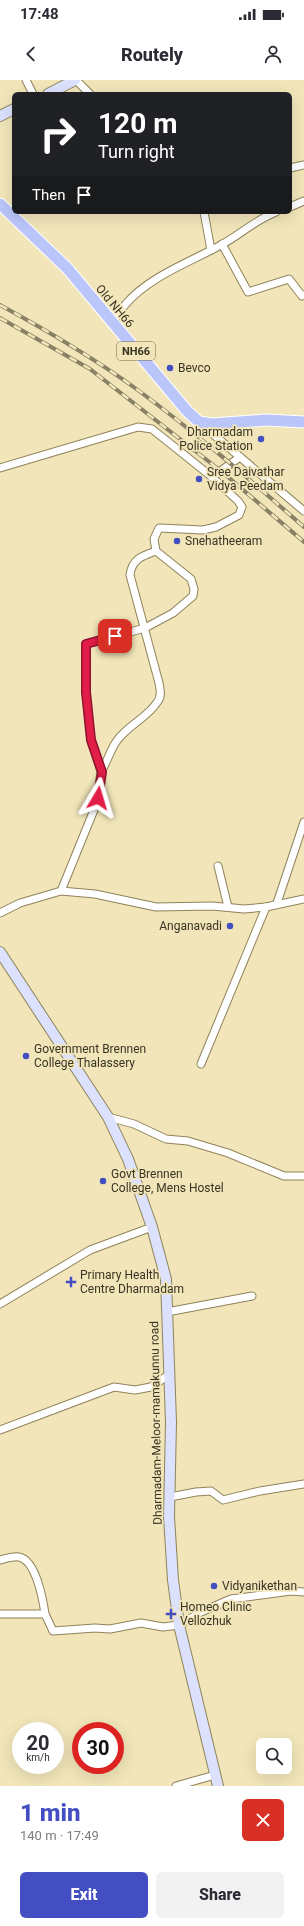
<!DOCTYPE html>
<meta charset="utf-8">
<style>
body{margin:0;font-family:Roboto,sans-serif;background:#f2f2f3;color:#2b2b33;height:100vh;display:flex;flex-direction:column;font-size:15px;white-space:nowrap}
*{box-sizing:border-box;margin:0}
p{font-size:13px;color:#7c7c81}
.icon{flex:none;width:22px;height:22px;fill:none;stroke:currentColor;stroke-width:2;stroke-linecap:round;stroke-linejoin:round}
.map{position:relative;height:1706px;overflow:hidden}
.drawer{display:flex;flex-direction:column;background:#fff;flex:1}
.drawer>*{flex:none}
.hud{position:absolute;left:12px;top:12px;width:280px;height:122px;border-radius:6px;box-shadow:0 4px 16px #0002;background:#202124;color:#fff;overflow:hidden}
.fabs{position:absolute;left:256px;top:1658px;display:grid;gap:8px}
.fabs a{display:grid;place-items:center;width:36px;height:36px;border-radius:6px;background:#fff;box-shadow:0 4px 16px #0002;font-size:20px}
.speed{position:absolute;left:12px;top:1642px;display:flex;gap:8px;font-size:20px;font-weight:700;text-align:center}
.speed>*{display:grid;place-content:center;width:52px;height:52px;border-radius:50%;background:#fff;box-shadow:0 4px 16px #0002;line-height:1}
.speed small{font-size:10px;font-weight:400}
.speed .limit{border:6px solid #d22;background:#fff;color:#111}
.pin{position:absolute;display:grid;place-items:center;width:34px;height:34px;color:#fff;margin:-17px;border-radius:8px;box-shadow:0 2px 6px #0006}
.me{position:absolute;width:44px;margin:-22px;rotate:7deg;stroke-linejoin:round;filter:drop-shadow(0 0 3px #0008)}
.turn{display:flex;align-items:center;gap:14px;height:84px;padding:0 20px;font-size:18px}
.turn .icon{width:52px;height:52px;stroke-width:2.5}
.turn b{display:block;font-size:28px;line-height:34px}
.then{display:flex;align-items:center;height:38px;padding:0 20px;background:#0003;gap:8px;font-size:15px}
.round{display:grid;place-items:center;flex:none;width:42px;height:42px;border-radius:6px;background:#f2f2f3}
.head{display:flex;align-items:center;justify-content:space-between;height:68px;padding:0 20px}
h1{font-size:24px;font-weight:800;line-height:30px;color:#444ec3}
.cta{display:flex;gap:8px;margin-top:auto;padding:8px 20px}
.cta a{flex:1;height:46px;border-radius:6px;background:#444ec3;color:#fff;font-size:16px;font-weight:800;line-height:46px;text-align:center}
.cta a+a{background:#f2f2f3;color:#2b2b33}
.status{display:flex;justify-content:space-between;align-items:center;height:28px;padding:0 20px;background:#fff;direction:ltr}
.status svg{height:11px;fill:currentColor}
header{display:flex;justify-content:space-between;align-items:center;height:52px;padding:0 20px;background:#fff;font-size:18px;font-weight:800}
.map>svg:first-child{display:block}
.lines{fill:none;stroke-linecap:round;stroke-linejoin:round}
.minor-casing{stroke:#8e835a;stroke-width:9}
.secondary-casing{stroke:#8e835a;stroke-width:12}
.primary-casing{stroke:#fff;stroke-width:13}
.minor{stroke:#fff;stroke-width:7}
.secondary{stroke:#dce2fd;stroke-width:10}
.primary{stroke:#bac5fa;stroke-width:11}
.rail-casing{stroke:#898164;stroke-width:4}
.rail{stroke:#f1e5b9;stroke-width:2.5;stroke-dasharray:8;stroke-linecap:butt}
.route-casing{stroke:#92132f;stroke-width:10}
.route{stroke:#e11d48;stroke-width:7}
.poi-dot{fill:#444ec3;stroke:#f1e5b9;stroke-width:1.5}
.labels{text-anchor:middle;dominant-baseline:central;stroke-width:3.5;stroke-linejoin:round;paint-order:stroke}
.shield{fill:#f1e5b9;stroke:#706950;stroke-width:1}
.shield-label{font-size:11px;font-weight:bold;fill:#393423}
.street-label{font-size:12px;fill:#393423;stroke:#f1e5b9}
.poi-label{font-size:12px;fill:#393423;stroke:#f1e5b9;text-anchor:start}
</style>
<div class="status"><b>17:48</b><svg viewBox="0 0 49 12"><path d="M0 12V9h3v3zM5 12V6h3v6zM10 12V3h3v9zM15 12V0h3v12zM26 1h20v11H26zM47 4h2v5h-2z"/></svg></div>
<header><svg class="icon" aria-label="back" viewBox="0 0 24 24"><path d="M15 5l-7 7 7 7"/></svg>Routely<svg class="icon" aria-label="person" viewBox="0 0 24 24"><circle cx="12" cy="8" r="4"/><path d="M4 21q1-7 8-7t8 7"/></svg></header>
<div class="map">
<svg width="304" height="1706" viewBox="0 0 304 1706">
<rect width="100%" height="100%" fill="#f1e5b9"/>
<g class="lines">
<defs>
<g id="minor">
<polyline points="26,0 33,14"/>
<polyline points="76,0 90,14"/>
<polyline points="290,88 304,85"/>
<polyline points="290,127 304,121"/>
<polyline points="204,132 211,170"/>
<polyline points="222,164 248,212 289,199 302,216 304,215"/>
<path d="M 113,243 C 117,237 120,230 125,225 C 148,197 190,182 221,165 C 240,155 255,140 276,132"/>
<polyline points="240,377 304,431"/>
<polyline points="0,388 138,347 152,349 212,397 240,377 200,343"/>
<polyline points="212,397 238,421 242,427 239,435 216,447 203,450 159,448 154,459 156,471 191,499 194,509 193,516 173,533 145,548 86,564 86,612 91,660 101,692 96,725 61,811 95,814 156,827 212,826 244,829 266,827 304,819"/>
<path d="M 101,692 C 107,682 110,671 116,662 C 127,645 148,638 158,621 C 162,616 160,609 159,603 L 130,495 C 132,479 142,476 156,471"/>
<polyline points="218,786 228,827"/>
<polyline points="277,823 304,742"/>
<polyline points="0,833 20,823 61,811"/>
<polyline points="201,984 266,827"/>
<polyline points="108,1037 134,1044 166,1059 188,1061 228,1073 284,1096 304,1096"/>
<polyline points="0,1224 90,1170 152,1147"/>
<polyline points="167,1232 252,1216"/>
<polyline points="0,1350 114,1307 135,1310 151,1307 170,1294"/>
<polyline points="170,1417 196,1412 211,1411 223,1420 260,1411 304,1404"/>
<path d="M 0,1480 C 5,1479 13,1476 19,1477 C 36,1480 43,1520 45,1534"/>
<polyline points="0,1534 45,1534 53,1551 95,1548 110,1549 141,1543 163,1547 179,1545 201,1532 231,1519 291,1511 304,1512"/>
<polyline points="176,1706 215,1695"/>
</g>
<g id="secondary">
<polyline points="48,14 75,0"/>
<polyline points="0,36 14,29"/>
<polyline points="0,872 108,1037 128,1079 152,1147 166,1199 171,1342 169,1437 173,1500 179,1545 218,1706"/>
</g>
<polyline id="primary" points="0,124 67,188 187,331 199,342 212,344 267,340 304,342"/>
</defs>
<!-- minor casing -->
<use href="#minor" class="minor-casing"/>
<!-- secondary casing -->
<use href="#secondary" class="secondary-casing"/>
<!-- primary casing -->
<use href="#primary" class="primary-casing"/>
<!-- minor -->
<use href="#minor" class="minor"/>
<!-- secondary -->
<use href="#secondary" class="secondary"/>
<!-- primary -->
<use href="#primary" class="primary"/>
<defs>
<g id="rail">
<path d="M 0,225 C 46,250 92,277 135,308 C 194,351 249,399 304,447"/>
<polyline points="0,238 90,289 221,391 304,462"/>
</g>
</defs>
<!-- rail casing -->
<use href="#rail" class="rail-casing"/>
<!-- rail -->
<use href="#rail" class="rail"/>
</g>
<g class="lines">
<defs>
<polyline id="route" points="98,718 102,692 91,660 86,612 86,564 115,556"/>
</defs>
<!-- route casing -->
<use href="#route" class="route-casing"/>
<!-- route -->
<use href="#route" class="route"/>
</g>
<!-- markers -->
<g class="poi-dot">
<circle cx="170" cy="288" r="4"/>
<circle cx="261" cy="359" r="4"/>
<circle cx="199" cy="399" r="4"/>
<circle cx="177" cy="461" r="4"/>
<circle cx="230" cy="846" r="4"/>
<circle cx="26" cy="976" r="4"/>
<circle cx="103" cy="1101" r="4"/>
<path d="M69 1196h4v4h4v4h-4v4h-4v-4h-4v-4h4z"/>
<circle cx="214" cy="1506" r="4"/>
<path d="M169 1528h4v4h4v4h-4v4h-4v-4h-4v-4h4z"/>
</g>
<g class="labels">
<!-- shield labels -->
<rect class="shield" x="117" y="262" width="38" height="18" rx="3"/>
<g class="shield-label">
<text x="136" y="271">NH66</text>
</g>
<!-- street labels -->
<g class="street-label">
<text transform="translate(115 226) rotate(50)">Old NH66</text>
<text transform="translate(156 1343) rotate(-91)">Dharmadam-Meloor-mamakunnu road</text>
</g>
<!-- poi labels -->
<g class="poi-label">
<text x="178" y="288">Bevco</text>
<text x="253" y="352" text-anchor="end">Dharmadam<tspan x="253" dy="14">Police Station</tspan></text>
<text x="207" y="392">Sree Daivathar<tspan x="207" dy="14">Vidya Peedam</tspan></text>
<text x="185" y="461">Snehatheeram</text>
<text x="222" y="846" text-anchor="end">Anganavadi</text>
<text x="34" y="969">Government Brennen<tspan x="34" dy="14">College Thalassery</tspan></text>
<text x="111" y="1094">Govt Brennen<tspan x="111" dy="14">College, Mens Hostel</tspan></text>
<text x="80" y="1195">Primary Health<tspan x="80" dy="14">Centre Dharmadam</tspan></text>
<text x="222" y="1506">Vidyanikethan</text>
<text x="180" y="1527">Homeo Clinic<tspan x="180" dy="14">Vellozhuk</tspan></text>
</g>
</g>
</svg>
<div class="fabs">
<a><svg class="icon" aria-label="search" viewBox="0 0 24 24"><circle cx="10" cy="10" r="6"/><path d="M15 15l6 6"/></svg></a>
</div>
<div class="speed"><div>20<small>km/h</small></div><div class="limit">30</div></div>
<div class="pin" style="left:115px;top:556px;background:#d93025"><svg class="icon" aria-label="arrive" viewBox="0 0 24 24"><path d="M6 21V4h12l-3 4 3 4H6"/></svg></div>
<svg class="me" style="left:98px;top:718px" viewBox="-20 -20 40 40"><path d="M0-17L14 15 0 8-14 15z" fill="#e11d48" stroke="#fff" stroke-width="4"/></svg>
<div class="hud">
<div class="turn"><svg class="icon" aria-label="right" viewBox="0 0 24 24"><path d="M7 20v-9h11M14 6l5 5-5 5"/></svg><div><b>120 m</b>Turn right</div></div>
<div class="then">Then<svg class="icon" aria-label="arrive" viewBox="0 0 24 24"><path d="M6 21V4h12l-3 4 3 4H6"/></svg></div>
</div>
</div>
<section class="drawer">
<div class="head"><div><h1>1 min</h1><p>140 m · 17:49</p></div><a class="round" style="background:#d93025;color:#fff"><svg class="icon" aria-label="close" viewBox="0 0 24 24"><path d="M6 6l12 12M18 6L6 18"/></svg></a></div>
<div class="cta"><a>Exit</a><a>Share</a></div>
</section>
